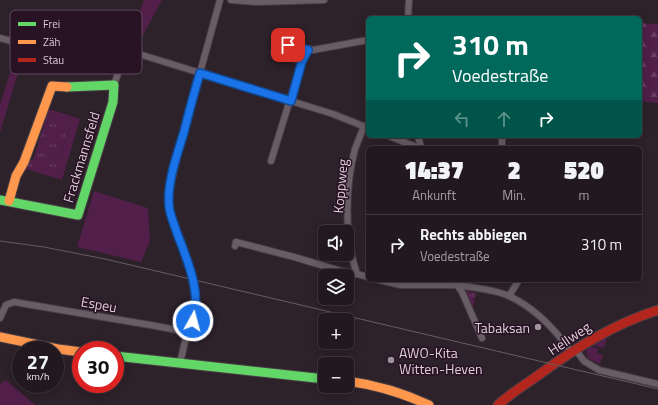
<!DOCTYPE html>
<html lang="de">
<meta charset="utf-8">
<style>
body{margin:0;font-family:"Titillium Web",sans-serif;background:#2e262d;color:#f1f3f6;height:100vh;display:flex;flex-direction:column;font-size:15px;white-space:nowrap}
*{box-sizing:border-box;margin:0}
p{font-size:13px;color:#a2a0a5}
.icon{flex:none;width:22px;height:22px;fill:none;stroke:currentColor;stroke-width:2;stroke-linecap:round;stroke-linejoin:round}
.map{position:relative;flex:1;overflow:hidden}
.side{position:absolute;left:366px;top:146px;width:276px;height:136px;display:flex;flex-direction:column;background:#221920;border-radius:6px;box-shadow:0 2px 10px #0003,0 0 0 1px #3f383e}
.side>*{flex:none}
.hud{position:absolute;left:366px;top:16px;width:276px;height:122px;border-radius:6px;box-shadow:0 2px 10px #0003,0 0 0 1px #3f383e;background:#00695c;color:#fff;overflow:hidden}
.fabs{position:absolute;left:318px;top:225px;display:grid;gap:8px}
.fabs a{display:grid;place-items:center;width:36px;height:36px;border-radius:6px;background:#221920;box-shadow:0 2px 10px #0003,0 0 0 1px #3f383e;font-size:20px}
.speed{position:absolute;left:12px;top:341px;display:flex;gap:8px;font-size:20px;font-weight:700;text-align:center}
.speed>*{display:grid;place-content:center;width:52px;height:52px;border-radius:50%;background:#221920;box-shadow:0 2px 10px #0003,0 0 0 1px #3f383e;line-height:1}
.speed small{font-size:10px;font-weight:400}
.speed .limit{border:6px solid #d22;background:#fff;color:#111}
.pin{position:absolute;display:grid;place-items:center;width:34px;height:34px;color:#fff;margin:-17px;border-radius:8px;box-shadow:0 2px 6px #0006}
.me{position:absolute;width:44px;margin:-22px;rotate:7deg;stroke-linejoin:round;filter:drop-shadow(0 0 3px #0008)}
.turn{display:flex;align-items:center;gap:14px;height:84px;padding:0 20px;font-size:18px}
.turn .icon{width:52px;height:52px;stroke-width:2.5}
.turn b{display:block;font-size:28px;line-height:34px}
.lanes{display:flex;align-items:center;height:38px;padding:0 20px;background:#0003;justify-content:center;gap:20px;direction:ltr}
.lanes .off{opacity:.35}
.eta{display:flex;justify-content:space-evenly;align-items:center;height:68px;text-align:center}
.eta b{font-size:24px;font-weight:800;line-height:28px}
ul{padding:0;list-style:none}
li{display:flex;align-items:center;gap:12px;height:60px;padding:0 20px;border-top:1px solid #3f383e}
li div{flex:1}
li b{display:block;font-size:15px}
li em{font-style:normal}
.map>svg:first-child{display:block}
.green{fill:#511f49}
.forest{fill:url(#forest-firs)}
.park{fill:url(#park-tufts)}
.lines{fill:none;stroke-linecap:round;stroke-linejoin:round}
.street-casing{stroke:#493e46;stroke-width:8}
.fast-casing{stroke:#493e46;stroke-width:11}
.slow-casing{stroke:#493e46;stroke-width:11}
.jam-casing{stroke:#493e46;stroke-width:11}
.street{stroke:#685d65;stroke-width:6}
.fast{stroke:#63d668;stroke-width:9}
.slow{stroke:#ff974d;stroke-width:9}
.jam{stroke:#b3261e;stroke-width:9}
.tram{stroke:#665c64;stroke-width:1}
.route-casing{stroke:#114b97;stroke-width:10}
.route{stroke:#1a73e8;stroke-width:7}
.poi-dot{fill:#a0929c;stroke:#281324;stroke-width:1.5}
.labels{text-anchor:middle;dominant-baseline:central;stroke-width:3;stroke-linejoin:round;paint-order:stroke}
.street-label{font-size:14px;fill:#decfda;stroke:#281324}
.poi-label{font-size:14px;fill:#decfda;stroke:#281324;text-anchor:end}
.key{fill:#281324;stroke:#5f4b5b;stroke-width:1}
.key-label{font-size:11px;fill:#decfda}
</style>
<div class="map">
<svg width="658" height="405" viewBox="0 0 658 405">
<defs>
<pattern id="forest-firs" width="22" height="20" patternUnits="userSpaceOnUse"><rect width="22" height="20" fill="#511f49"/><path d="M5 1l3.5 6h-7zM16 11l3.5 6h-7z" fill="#6a3e63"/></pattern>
<pattern id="park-tufts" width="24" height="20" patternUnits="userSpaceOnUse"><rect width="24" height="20" fill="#511f49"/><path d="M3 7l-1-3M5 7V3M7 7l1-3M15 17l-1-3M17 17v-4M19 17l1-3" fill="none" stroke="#6a3e63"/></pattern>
</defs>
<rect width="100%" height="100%" fill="#2d212a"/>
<!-- green -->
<g class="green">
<path d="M 144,0 L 162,0 L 135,50 C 117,44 99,48 80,48 C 62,48 45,46 27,43 L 0,133 L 0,105 L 18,47 L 0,42 L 0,34 L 42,43 L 66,46 L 126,44 Z"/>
<polygon points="279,45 302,50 303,54 300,58 277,51"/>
<path d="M 46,108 L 80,119 L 62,180 L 59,179 L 61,171 L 55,156 C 69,146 63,132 75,121 L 45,111 Z"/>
<polygon points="94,191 148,208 150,241 141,262 77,247"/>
<polygon points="608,334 604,348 592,345"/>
<polygon points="589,346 598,349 597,353 603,355 600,364 588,358 586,351"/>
<polygon points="6,380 35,405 0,405 0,384"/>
</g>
<!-- forest -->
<polygon class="forest" points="640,23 658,24 658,103 640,101"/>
<!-- park -->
<g class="park">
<path d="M 45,111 L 75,121 C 63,132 69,146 55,156 L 56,160 L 60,162 C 62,168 61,173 59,179 L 26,169 L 28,159 L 33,160 L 46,119 L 42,117 Z"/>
<polygon points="464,291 476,293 473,307 471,307"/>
</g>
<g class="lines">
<defs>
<g id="street">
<polyline points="231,0 256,2 324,0"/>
<polyline points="408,18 409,0"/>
<path d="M 0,38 C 22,44 44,50 67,50 C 87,51 107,48 126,50 L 333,114 L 368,128"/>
<polyline points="302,61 274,53 277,42 313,50 368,40"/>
<polyline points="114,85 126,50"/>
<polyline points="389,136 419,148"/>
<polyline points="418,136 421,148"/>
<polyline points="502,148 502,136"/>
<polyline points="271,161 302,61 308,50"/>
<polyline points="235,246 236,242 294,257 341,271 357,274 368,277"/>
<path d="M 357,274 C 344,237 345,186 355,149 C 358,141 361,134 364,126"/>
<polyline points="379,280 401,285 457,285 462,292 482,338"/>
<path d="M 456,280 L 457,285 C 474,288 494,289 509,296 C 535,308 555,329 571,352"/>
<polyline points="509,296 519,280"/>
<polyline points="0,318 6,305 14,302 150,325 177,330 187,333"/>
<polyline points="575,349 584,361 599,370 658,384"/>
<polyline points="180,363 187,333 193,321 196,306 191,272 173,223 169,208 169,191 179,149 220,0"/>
</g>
<g id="fast">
<polyline points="0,200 78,215 113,102 114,85 67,87"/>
<polyline points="115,356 325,379"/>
</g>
<g id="slow">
<polyline points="9,201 16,176 24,162 52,86 67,87"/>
<polyline points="0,337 58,349 81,352"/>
<path d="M 347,381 C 376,385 403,393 429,405"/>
</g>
<path id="jam" d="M 498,405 C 511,393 526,384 540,374 C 577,347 614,324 658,310"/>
</defs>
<!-- street casing -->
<use href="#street" class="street-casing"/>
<!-- fast casing -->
<use href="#fast" class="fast-casing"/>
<!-- slow casing -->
<use href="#slow" class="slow-casing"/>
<!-- jam casing -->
<use href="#jam" class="jam-casing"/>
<!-- street -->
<use href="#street" class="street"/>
<!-- fast -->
<use href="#fast" class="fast"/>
<!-- slow -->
<use href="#slow" class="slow"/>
<!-- jam -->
<use href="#jam" class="jam"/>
<!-- tram -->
<polyline class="tram" points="0,241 44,247 105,259 658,389"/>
</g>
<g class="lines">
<defs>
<path id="route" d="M 193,321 C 202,292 187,260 177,233 C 174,224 170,215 169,206 C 167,182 177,155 184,132 C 189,112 194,93 200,73 L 291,101 L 302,61 L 308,50 L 288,45"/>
</defs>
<!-- route casing -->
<use href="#route" class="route-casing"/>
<!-- route -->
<use href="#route" class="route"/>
</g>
<!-- markers -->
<g class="poi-dot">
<circle cx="538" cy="327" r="4"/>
<circle cx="391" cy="360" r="4"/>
</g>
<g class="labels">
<!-- street labels -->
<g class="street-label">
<text transform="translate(81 157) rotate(-73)">Frackmannsfeld</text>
<text transform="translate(340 186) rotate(-85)">Koppweg</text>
<text transform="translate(99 304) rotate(10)">Espeu</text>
<text transform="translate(569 338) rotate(-34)">Hellweg</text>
</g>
<!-- poi labels -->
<g class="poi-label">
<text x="530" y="327">Tabaksan</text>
<text x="399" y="352" text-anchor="start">AWO-Kita<tspan x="399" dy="16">Witten-Heven</tspan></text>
</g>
</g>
<!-- legend -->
<rect x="10" y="10" width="132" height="64" rx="6" class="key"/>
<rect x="18" y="22" width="18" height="4" fill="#63d668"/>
<rect x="18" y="40" width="18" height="4" fill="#ff974d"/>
<rect x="18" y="58" width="18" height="4" fill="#b3261e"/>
<g class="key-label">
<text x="43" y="28">Frei</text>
<text x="43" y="46">Zäh</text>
<text x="43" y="64">Stau</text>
</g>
</svg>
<div class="fabs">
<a><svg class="icon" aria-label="sound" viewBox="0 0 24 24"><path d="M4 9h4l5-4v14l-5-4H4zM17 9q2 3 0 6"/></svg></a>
<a><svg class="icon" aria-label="layers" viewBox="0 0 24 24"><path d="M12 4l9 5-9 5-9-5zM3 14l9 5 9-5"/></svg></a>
<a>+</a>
<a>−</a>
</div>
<div class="speed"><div>27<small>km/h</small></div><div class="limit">30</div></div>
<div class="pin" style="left:288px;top:45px;background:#d93025"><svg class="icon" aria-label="arrive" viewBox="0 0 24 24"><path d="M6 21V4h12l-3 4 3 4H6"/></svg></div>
<svg class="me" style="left:193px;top:321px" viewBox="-20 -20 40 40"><circle r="17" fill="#1a73e8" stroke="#fff" stroke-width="3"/><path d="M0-11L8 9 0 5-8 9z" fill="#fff"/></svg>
<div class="hud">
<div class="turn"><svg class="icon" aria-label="right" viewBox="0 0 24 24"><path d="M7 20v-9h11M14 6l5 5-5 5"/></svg><div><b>310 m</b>Voedestraße</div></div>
<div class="lanes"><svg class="icon off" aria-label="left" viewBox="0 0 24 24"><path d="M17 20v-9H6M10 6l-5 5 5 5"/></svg><svg class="icon off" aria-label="ahead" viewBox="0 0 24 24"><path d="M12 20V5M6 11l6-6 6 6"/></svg><svg class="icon" aria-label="right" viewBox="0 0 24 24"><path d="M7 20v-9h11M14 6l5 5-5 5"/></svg></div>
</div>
<section class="side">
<div class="eta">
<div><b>14:37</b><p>Ankunft</p></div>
<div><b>2</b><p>Min.</p></div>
<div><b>520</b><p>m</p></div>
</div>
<ul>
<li><svg class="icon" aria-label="right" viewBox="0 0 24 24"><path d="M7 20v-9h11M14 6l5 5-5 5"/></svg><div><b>Rechts abbiegen</b><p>Voedestraße</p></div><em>310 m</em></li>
</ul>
</section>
</div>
